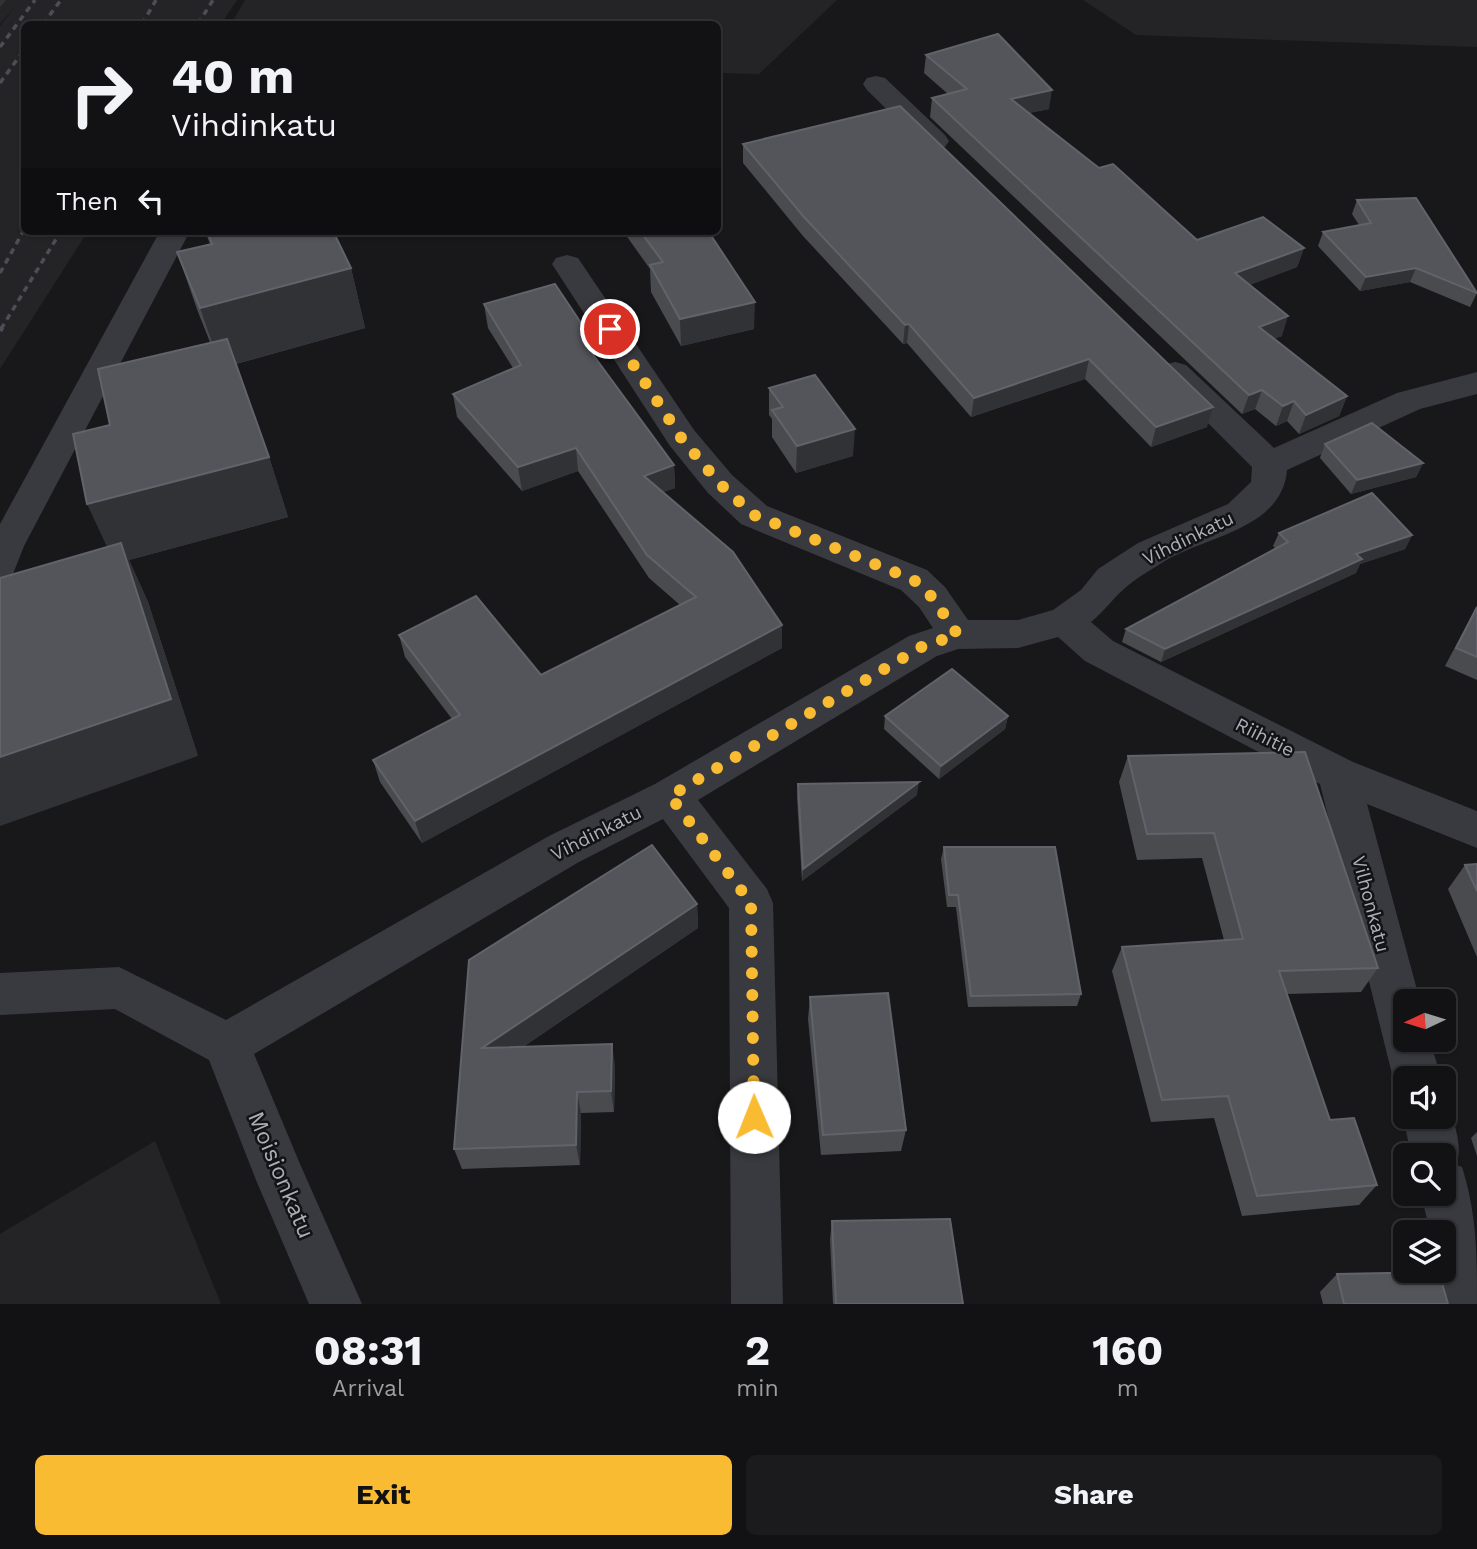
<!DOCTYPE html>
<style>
body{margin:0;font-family:"Work Sans",sans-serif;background:#1b1b1d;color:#f1f3f6;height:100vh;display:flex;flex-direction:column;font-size:26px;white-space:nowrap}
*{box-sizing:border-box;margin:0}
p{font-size:23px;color:#9c9ea0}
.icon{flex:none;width:38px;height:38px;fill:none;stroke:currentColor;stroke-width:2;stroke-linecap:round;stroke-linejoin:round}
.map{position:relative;height:1304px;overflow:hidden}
.sheet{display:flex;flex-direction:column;background:#121214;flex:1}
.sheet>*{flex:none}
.top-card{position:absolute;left:21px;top:21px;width:700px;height:214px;border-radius:10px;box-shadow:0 2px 5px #0004,0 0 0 2px #313234;background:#121214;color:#f1f3f6;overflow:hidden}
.needle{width:46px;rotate:266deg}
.buttons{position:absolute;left:1393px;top:989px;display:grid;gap:14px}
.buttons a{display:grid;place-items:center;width:63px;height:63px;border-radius:10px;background:#121214;box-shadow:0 2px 5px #0004,0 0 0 2px #313234;font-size:35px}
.pin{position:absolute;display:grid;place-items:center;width:60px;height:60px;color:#fff;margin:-30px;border:4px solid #fff;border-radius:50%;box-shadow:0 2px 7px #0007}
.me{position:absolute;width:77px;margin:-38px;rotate:359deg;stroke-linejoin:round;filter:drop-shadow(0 0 5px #0008)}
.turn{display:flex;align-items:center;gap:24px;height:147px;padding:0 35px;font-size:32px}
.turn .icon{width:91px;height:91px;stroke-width:2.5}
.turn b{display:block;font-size:49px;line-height:60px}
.then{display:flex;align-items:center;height:66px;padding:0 35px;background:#0003;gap:14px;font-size:26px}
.eta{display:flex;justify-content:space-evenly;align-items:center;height:119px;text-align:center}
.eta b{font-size:42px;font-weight:700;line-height:49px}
.cta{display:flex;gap:14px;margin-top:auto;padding:14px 35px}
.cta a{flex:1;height:80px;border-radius:10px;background:#f8bb32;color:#111;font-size:28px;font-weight:700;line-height:80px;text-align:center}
.cta a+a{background:#1b1b1d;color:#f1f3f6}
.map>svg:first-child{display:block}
.built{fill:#242427}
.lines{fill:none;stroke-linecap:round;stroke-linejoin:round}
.minor{fill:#393a3f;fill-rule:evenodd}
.rail-far1{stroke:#4c4e55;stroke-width:3.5;stroke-dasharray:6 5;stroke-linecap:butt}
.rail{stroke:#4c4e55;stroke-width:5;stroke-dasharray:8 6;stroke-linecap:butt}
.wall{fill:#494b4f}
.shaded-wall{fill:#313235}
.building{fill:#54555b;stroke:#61636a;stroke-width:2}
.route{stroke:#f8bb32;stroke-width:12;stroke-dasharray:0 21.6}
.labels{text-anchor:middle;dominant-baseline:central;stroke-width:5;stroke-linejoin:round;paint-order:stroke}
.street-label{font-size:19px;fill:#aaafba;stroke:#131315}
.near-street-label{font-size:23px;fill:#aaafba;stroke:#131315}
</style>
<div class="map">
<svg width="1477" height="1304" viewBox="0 0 1477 1304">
<rect width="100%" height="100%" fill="#18181a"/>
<!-- built -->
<g class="built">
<polygon points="0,0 237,0 221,24 24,24 24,231 88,231 0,369 0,26 16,5 0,24"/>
<polygon points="245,0 837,0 759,74 718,73 718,24 231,24"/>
<polygon points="1083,0 1477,0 1477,47 1136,35"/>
<polygon points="155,1141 221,1304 0,1304 0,1234"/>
</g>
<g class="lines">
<!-- minor -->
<g class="minor">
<polygon points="876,76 885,78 945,135 949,141 945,147 935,149 925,147 867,90 863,84 867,78"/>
<polygon points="160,231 190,231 24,546 13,574 0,578 0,524"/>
<path d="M 567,255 L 578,258 L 694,430 L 732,475 L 767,506 L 927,570 L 945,587 L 968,620 L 1018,620 L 1053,610 L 1081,590 L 1098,569 L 1138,543 L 1228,504 L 1251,482 L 1252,467 L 1164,379 L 1159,372 L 1164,365 L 1175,362 L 1186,365 L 1274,448 L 1397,393 L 1477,372 L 1477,394 L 1420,409 L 1287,470 C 1282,531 1202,536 1160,564 C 1149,571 1135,579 1125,588 C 1112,599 1105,611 1091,622 L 1113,641 L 1353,762 L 1477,811 L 1477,848 L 1367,804 L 1420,1001 L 1405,1001 L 1405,1040 L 1430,1040 L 1441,1078 L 1405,1078 L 1405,1096 L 1400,1094 L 1393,1078 L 1320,784 L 1085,661 L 1058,637 L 1018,648 L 958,649 L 937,656 L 698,800 L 767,889 L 773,903 L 783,1304 L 731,1304 L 729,908 L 663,819 L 579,862 L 254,1054 L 300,1164 L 362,1304 L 309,1304 L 256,1180 L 209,1060 L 115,1009 L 0,1015 L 0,973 L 119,967 L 226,1020 L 549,836 L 655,784 L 909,636 L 933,628 L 919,607 L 901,590 L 741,524 L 708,493 L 670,446 L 552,264 L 556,258 Z"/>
<path d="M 1444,1099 C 1453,1117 1464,1146 1456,1165 L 1462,1167 C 1477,1215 1477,1253 1477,1304 L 1448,1304 L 1440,1270 L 1444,1270 L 1444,1232 L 1430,1232 L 1421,1194 L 1444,1194 L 1444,1155 L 1411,1155 L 1403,1116 L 1405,1110 L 1405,1116 L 1444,1116 Z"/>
</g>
<!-- rail-far1 -->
<g class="rail-far1">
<polyline points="43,24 61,0"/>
<polyline points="142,24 156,0"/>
<polyline points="198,24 213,0"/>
<polyline points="0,47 35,0"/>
<polyline points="0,83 24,50"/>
<polyline points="0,273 24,230"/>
<polyline points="1,329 61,231"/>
</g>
<!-- rail -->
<polyline class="rail" points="0,331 2,327"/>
</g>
<!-- wall -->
<g class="wall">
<polygon points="926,55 1049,109 1029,113 1099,168 1197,240 1304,248 1297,267 1249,285 1282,336 1273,339 1347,396 1339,416 1299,434 1287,421 1276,426 1255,409 1242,414 930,117 932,98 948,94 924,73"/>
<polygon points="743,144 1207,427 1151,447 1085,379 971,417 907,343 903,344 803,236 743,163"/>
<polygon points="1357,200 1477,293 1470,307 1410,282 1360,291 1318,246 1323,232 1359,225 1352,214"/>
<polygon points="205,231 333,231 351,268 365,328 236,364 269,457 288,517 129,560 148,602 198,756 107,547 110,425 210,342 198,312 177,252 210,244"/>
<polygon points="623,231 708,231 754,329 681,346 651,292 650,269"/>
<polygon points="484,304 593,354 674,465 675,488 663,492 782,648 422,843 380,782 373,760 452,719 405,657 399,635 541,675 680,605 649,578 578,471 522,491 457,417 453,394 513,368 488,328"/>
<polygon points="769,388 853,456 796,473 772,437 772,419 769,415"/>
<polygon points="1325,444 1423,463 1416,477 1351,494 1320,458"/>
<polygon points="1279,533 1412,535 1405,549 1360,564 1356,573 1161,662 1122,642 1126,629 1275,548 1273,546"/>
<polygon points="1477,606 1477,680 1445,666"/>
<polygon points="885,716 1008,716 1005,729 939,779 884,729"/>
<polygon points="1128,756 1378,968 1361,992 1287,994 1330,1120 1377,1185 1359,1205 1242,1216 1214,1118 1151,1122 1112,971 1122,947 1224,940 1202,858 1137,860 1119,782"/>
<polygon points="798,784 917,795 802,881 797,797"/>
<polygon points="944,847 1081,994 1077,1006 968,1007 956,907 947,907 941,859"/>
<polygon points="1477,864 1477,957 1448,889 1465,865"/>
<polygon points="697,904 698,928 523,1047 615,1065 614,1112 581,1113 580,1165 462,1169 454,1149 469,960"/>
<polygon points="810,997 906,1130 901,1151 821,1155 808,1019"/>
<polygon points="1477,1132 1477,1156 1471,1138"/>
<polygon points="832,1221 963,1304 833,1304 830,1239"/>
<polygon points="1337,1274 1448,1304 1323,1304 1320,1292"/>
</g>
<!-- shaded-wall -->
<g class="shaded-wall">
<polygon points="0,0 6,0 0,7"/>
<polygon points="1052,90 1049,109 1008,117 1011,99"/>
<polygon points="1304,248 1297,267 1229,293 1235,273"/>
<polygon points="351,268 365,328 221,368 200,308"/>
<polygon points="1416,268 1410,282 1360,291 1366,277"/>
<polygon points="755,302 754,329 681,346 680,319"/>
<polygon points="1288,316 1282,336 1252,347 1259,327"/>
<polygon points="909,324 907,343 903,344 905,325"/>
<polygon points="591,338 594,362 583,341"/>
<polygon points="1089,359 1085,379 971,417 974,398"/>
<polygon points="1262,390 1255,409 1242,414 1249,395"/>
<polygon points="1347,396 1339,416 1299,434 1306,415"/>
<polygon points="1294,401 1287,421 1276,426 1283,406"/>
<polygon points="1213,407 1207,427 1151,447 1156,427"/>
<polygon points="855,429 853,456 796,473 797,446"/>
<polygon points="576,448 578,471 522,491 518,467"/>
<polygon points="269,457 288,517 129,560 148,602 198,756 0,826 0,757 115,564 87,504"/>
<polygon points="1423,463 1416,477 1351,494 1357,480"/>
<polygon points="674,465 675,488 645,499 644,476"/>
<polygon points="1412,535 1405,549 1360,564 1356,573 1161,662 1165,649 1356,554"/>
<polygon points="782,625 782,648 422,843 415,821"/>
<polygon points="1008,716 1005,729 939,779 941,766"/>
<polygon points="919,782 917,795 802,881 803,869"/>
<polygon points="697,904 698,928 489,1070 482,1048"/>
<polygon points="612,1044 615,1065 614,1112 611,1091"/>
<polygon points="577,1092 581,1113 580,1165 576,1145"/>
</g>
<!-- building -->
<g class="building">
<polygon points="998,34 1052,90 1011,99 1099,168 1113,164 1197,240 1263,217 1304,248 1235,273 1288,316 1259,327 1347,396 1306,415 1294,401 1283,406 1262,390 1249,395 932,98 967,89 926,55"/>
<polygon points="900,106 1213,407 1156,427 1089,359 974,398 909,324 905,325 804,217 743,144"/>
<polygon points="1416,198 1477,293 1416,268 1366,277 1323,232 1371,223 1357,200"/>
<polygon points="207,231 333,231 351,268 200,308 177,252 212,244"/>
<polygon points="640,231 708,231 755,302 680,319 650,265 663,262"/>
<polygon points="555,284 591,338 583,341 674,465 644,476 733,552 782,625 415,821 373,760 460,715 399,635 476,596 541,675 696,597 647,555 576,448 518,467 453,394 521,365 484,304"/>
<polygon points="227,339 269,457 87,504 73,434 110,425 98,369"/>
<polygon points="815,375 855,429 797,446 772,410 783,407 769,388"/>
<polygon points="1372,423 1423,463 1357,480 1325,444"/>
<polygon points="1372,493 1412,535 1356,554 1362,559 1165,649 1126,629 1288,542 1279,533"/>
<polygon points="121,543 171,699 0,757 0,578"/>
<polygon points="1477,607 1477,657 1456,648"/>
<polygon points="952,669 1008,716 941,766 885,716"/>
<polygon points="1305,752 1378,968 1279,971 1330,1120 1354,1118 1377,1185 1257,1196 1228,1096 1162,1100 1122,947 1243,939 1214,833 1147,834 1128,756"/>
<polygon points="919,782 803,869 798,784"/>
<polygon points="652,845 697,904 482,1048 612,1044 611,1091 577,1092 576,1145 454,1149 469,960"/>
<polygon points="944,847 1055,847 1081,994 971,996 958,895 949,895"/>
<polygon points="1477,864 1477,891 1465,865"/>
<polygon points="888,993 906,1130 823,1135 810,997"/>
<polygon points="950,1219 963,1304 836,1304 832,1221"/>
<polygon points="1439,1272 1448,1304 1344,1304 1337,1274"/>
</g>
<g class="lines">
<!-- route -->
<polyline class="route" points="610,329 682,439 720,484 754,515 914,580 932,597 958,635 923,646 670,796 751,903 754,1117"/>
</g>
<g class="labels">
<!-- street labels -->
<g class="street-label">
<text transform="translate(1188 538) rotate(-26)">Vihdinkatu</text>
<text transform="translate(1265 737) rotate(27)">Riihitie</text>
<text transform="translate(596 833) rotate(-27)">Vihdinkatu</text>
<text transform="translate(1371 904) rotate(75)">Vilhonkatu</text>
</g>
<!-- near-street labels -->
<g class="near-street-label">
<text transform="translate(281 1175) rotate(67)">Moisionkatu</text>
</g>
</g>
</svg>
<div class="buttons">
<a><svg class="needle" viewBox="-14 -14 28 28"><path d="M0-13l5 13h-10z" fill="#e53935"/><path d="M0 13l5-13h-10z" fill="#9c9ea0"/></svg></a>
<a><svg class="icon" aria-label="sound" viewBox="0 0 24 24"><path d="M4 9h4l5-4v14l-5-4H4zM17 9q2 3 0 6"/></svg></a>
<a><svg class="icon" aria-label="search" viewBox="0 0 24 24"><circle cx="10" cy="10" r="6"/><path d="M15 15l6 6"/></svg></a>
<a><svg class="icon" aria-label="layers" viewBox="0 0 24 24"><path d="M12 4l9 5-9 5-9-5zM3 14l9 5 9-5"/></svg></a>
</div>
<div class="pin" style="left:610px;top:329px;background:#d93025"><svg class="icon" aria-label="arrive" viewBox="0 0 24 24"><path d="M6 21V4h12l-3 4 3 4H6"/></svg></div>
<svg class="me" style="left:754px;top:1117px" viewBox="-20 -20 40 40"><circle r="19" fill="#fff"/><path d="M0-13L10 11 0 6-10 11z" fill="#f8bb32"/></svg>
<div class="top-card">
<div class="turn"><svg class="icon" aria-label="right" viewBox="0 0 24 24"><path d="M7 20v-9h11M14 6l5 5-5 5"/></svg><div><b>40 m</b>Vihdinkatu</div></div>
<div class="then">Then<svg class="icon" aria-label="left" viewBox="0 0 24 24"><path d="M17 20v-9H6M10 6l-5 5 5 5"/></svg></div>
</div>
</div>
<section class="sheet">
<div class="eta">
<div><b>08:31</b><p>Arrival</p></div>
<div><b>2</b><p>min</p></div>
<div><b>160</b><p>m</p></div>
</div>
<div class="cta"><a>Exit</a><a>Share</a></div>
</section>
